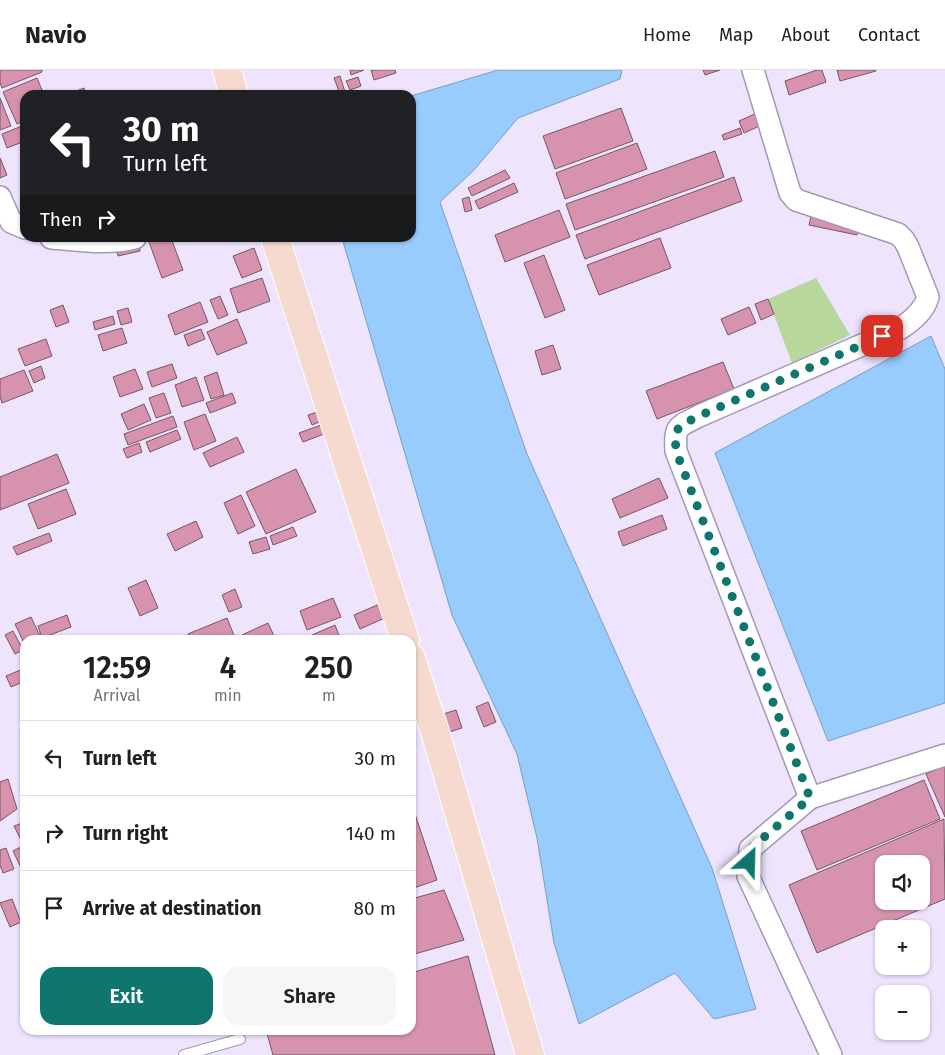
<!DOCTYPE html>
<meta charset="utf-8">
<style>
body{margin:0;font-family:"Fira Sans",sans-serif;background:#f6f6f6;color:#202124;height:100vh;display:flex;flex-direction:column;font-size:19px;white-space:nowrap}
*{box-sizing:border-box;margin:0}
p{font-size:16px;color:#757577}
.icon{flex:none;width:28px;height:28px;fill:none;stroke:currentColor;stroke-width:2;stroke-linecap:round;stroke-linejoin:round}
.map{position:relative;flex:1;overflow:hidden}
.details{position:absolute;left:20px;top:565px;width:396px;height:400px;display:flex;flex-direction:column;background:#fff;border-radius:15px;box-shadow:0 1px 4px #0004}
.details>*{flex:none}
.top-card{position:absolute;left:20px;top:20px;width:396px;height:152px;border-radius:15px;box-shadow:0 1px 4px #0004;background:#202124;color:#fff;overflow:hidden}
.tools{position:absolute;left:875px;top:785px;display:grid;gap:10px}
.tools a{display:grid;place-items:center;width:55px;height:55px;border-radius:10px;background:#fff;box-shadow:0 1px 4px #0004;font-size:25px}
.pin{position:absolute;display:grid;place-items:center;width:42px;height:42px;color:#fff;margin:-21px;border-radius:10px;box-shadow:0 2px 8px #0006}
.me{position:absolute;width:55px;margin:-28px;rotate:25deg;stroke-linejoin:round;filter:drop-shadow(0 0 4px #0008)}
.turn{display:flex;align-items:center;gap:18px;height:105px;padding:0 20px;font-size:22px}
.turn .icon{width:65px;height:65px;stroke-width:2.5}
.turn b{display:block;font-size:35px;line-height:42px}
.then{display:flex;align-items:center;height:48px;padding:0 20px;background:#0003;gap:10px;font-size:19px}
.eta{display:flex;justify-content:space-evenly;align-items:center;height:85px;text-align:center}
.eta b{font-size:30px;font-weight:600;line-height:35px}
.button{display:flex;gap:10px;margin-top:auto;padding:10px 20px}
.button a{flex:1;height:58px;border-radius:15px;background:#0f766e;color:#fff;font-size:20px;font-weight:600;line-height:58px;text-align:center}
.button a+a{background:#f6f6f6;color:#202124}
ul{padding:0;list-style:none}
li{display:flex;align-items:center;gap:15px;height:75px;padding:0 20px;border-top:1px solid #e0e0e0}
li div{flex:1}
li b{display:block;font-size:19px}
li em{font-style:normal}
header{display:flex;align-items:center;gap:30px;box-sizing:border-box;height:70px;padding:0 25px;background:#fff;border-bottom:1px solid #e0e0e0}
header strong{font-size:24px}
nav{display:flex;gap:28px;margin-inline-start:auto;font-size:18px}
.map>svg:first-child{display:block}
.green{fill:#b7d79c}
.water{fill:#98ccfd;stroke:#7a9ec3}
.building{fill:#d793ad;stroke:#765762;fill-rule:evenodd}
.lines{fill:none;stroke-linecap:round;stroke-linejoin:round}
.lane-casing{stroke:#a398b6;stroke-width:12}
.street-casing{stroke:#a398b6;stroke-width:24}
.primary-casing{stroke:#fff;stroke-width:30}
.lane{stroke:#fff;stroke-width:10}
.street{stroke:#fff;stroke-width:21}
.primary{stroke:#f6dad0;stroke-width:28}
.route{stroke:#0f766e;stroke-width:9;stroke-dasharray:0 16.2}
</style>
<header>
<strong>Navio</strong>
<nav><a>Home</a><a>Map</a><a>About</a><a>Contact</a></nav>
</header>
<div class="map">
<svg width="945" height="985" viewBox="0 0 945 985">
<rect width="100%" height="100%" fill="#eee4fe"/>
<!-- green -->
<polygon class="green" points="816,208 850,265 792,293 768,229"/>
<!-- water -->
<g class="water">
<polygon points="498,0 622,0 620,9 518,48 474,100 440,132 527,384 712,798 756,939 714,949 675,903 579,954 554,873 537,768 517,684 452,545 342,168 411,168 411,26"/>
<polygon points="931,266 945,299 945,633 828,671 715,383"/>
</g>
<!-- building -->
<g class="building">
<polygon points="0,0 42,0 42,2 2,18 0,13"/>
<polygon points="350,0 364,0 351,5"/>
<polygon points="371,0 395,0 396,3 374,10"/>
<polygon points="703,0 720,0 705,5"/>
<polygon points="817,0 822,0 826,12 789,25 785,11"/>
<polygon points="837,0 876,0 876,1 840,11"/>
<polygon points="340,6 345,22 340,24 334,8"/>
<polygon points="358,7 361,16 350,20 346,11"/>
<polygon points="37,8 44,25 25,25 25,50 17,54 3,22"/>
<polygon points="84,18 86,25 66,25"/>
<polygon points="0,28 11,56 0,60"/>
<polygon points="621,38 633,71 555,99 543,66"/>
<polygon points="759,42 764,54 744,63 739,51"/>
<polygon points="22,56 25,64 25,71 7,78 2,64"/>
<polygon points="740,58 742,64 724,70 722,65"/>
<polygon points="637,73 647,99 565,129 556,103"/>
<polygon points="715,81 724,107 575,160 566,134"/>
<polygon points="0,88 7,105 0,108"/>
<polygon points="505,100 510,108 472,126 468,118"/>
<polygon points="734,107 742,131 585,189 576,165"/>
<polygon points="514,113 518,122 479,139 475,131"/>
<polygon points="469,127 472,140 465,142 462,129"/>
<polygon points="559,140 570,167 505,192 495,165"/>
<polygon points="812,142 860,152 857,165 809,155"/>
<polygon points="153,168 171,168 183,200 162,208 148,169"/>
<polygon points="660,168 671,198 599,225 587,195"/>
<polygon points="138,170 140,181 118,186 115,174"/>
<polygon points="254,178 262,200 242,208 233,186"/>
<polygon points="544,185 565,240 545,248 524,193"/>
<polygon points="262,208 270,231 238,243 230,219"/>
<polygon points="220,226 228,245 218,249 210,230"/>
<polygon points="768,229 774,244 761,250 755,234"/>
<polygon points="200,232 208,252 175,265 168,245"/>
<polygon points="63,235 69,252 56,257 50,240"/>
<polygon points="749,237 756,253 728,265 721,249"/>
<polygon points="128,238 132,252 121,255 117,241"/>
<polygon points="113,246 115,254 95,260 93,252"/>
<polygon points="237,249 247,273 217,285 207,262"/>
<polygon points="122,258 127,273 103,281 98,265"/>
<polygon points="201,259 205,269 188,276 184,265"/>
<polygon points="46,269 52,286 25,296 18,279"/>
<polygon points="553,275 561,299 542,305 535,281"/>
<polygon points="723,292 734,319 657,349 646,321"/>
<polygon points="172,294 177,308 152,317 147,302"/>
<polygon points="41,296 45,308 34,313 29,301"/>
<polygon points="135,299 143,319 120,327 113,307"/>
<polygon points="24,300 33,321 2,333 0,326 0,309"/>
<polygon points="217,302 224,325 211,329 204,307"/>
<polygon points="196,307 204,330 182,337 175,315"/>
<polygon points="164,323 171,343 156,348 149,328"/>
<polygon points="232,323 236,333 210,343 206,333"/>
<polygon points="144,334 151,350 128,360 121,344"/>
<polygon points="321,341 324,350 312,355 308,345"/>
<polygon points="205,344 216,371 194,380 184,352"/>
<polygon points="173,346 177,357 128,375 124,364"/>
<polygon points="321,355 324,364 303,372 299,363"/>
<polygon points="177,360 181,369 150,382 146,372"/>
<polygon points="237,367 244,382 210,397 203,383"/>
<polygon points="139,373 142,382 127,388 123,379"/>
<polygon points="57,384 69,413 0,440 0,407"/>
<polygon points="296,399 316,442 266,464 246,422"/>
<polygon points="659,408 668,428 620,448 612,429"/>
<polygon points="66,419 76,444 38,459 28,434"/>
<polygon points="241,425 255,456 238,464 224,433"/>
<polygon points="662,445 667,459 623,476 618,462"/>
<polygon points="196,451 203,467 175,481 167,464"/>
<polygon points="293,457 297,466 273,475 270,466"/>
<polygon points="49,463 52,471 17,485 13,477"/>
<polygon points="266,467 270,479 253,484 249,472"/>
<polygon points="146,510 158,538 140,546 128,518"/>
<polygon points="235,519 242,537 229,542 222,525"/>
<polygon points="333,528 341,547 307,560 300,541"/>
<polygon points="382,533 387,547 360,559 354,545"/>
<polygon points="67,545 71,557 42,568 38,556"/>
<polygon points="31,547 42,570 25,570 25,575 15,554"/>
<polygon points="227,548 235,568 231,570 190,570 188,564"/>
<polygon points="268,553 276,570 244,570 242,565"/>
<polygon points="335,555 340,568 336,570 314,570 312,565"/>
<polygon points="13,561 23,580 15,584 5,565"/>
<polygon points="25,598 25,611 11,617 6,606"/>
<polygon points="488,632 496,652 484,657 476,637"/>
<polygon points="456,640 462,658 446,663 440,645"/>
<polygon points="25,681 25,693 21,683"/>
<polygon points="945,696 945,747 926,704"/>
<polygon points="8,709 17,739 0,751 0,712"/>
<polygon points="924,710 940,749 817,800 801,761"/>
<polygon points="411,732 437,810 411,819"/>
<path d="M 944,749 L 945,829 L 817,883 L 789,815 ZM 884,794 L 921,794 L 921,831 L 884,831 Z"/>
<polygon points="25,752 25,770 22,772 14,756"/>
<polygon points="25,775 25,806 13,781"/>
<polygon points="6,778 14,799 3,803 0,795 0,780"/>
<polygon points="444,820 464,870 411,885 411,829"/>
<polygon points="12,829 21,852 10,857 0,833"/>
<polygon points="468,886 495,985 273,985 266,960 411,960 411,903"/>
</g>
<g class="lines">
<defs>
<polyline id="lane" points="184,985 240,969"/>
<g id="street">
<path d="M 753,0 L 790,123 L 796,130 L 898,164 L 904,170 L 908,177 L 928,227 C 924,241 913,250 901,258 L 699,346 C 678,357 674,355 676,381 L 810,728"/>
<polyline points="0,127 11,152 25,158"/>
<path d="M 51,168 C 78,170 110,175 135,168"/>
<polyline points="831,985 748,806 750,779 810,728 945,685"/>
</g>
<g id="primary">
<polyline points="227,0 234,25"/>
<polyline points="275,168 405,570"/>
<polyline points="411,588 436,665 530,985"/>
</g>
</defs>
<!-- lane casing -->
<use href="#lane" class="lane-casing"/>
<!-- street casing -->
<use href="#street" class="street-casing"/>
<!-- primary casing -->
<use href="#primary" class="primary-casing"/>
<!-- lane -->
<use href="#lane" class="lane"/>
<!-- street -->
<use href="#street" class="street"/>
<!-- primary -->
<use href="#primary" class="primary"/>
</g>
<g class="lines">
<!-- route -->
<path class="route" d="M 749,792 L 750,779 L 810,728 L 676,381 C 674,355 678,357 699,346 L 882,266"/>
</g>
</svg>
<div class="tools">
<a><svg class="icon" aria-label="sound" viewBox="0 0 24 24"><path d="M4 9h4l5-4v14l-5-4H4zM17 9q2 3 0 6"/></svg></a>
<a>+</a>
<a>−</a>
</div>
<div class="pin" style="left:882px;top:266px;background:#d93025"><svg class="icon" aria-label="arrive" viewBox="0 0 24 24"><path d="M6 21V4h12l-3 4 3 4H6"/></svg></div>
<svg class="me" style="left:749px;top:792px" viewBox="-20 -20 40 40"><path d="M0-17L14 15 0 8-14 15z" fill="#0f766e" stroke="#fff" stroke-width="4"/></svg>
<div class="top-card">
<div class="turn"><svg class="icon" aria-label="left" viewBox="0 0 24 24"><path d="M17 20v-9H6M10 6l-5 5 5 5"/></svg><div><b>30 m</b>Turn left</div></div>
<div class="then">Then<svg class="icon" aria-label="right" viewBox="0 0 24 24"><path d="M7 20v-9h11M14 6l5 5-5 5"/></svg></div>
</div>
<section class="details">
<div class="eta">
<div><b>12:59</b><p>Arrival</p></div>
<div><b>4</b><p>min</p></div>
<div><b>250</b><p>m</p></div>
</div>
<ul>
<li><svg class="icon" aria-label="left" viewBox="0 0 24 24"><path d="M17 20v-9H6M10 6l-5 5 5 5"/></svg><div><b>Turn left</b></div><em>30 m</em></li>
<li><svg class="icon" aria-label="right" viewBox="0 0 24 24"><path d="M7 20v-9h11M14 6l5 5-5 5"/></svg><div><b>Turn right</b></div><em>140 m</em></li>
<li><svg class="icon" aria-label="arrive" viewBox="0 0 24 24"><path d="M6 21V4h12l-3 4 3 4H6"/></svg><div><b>Arrive at destination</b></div><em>80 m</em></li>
</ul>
<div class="button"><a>Exit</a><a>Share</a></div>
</section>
</div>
